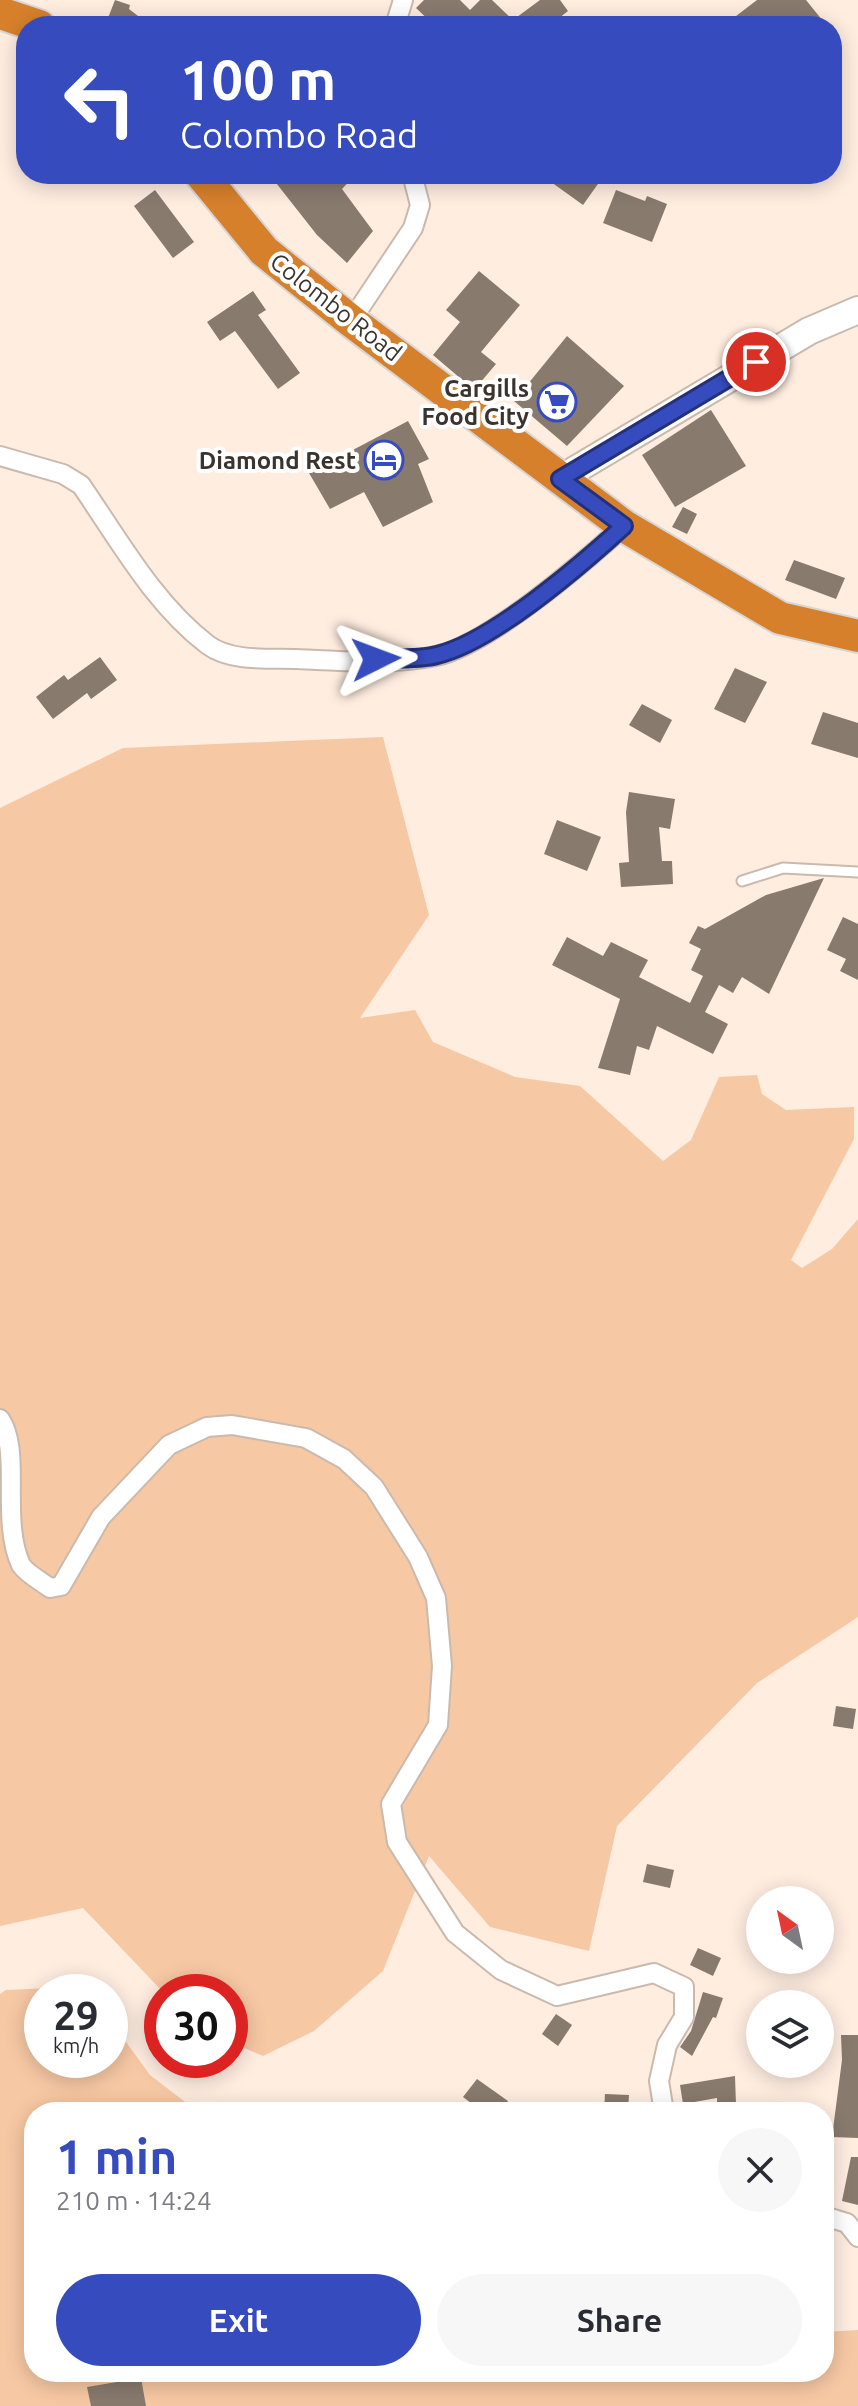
<!DOCTYPE html>
<meta charset="utf-8">
<style>
body{margin:0;font-family:Ubuntu,sans-serif;background:#f7f7f7;color:#2b2b33;height:100vh;display:flex;flex-direction:column;font-size:30px;white-space:nowrap}
*{box-sizing:border-box;margin:0}
p{font-size:26px;color:#7c7c81}
.icon{flex:none;width:44px;height:44px;fill:none;stroke:currentColor;stroke-width:2;stroke-linecap:round;stroke-linejoin:round}
.map{position:relative;flex:1;overflow:hidden}
.details{position:absolute;left:24px;top:2102px;width:810px;height:280px;display:flex;flex-direction:column;background:#fff;border-radius:32px;box-shadow:0 4px 20px #0003}
.details>*{flex:none}
.banner{position:absolute;left:16px;top:16px;width:826px;height:168px;border-radius:32px;box-shadow:0 4px 20px #0003;background:#364cbe;color:#fff;overflow:hidden}
.needle{width:52px;rotate:327deg}
.buttons{position:absolute;left:746px;top:1886px;display:grid;gap:16px}
.buttons a{display:grid;place-items:center;width:88px;height:88px;border-radius:50%;background:#fff;box-shadow:0 4px 20px #0003;font-size:40px}
.speed{position:absolute;left:24px;top:1974px;display:flex;gap:16px;font-size:40px;font-weight:700;text-align:center}
.speed>*{display:grid;place-content:center;width:104px;height:104px;border-radius:50%;background:#fff;box-shadow:0 4px 20px #0003;line-height:1}
.speed small{font-size:20px;font-weight:400}
.speed .limit{border:12px solid #d22;background:#fff;color:#111}
.pin{position:absolute;display:grid;place-items:center;width:68px;height:68px;color:#fff;margin:-34px;border:4px solid #fff;border-radius:50%;box-shadow:0 2px 8px #0007}
.me{position:absolute;width:88px;margin:-44px;rotate:87deg;stroke-linejoin:round;filter:drop-shadow(0 0 6px #0008)}
.turn{display:flex;align-items:center;gap:28px;height:168px;padding:0 32px;font-size:36px}
.turn .icon{width:104px;height:104px;stroke-width:2.5}
.turn b{display:block;font-size:56px;line-height:68px}
.round{display:grid;place-items:center;flex:none;width:84px;height:84px;border-radius:42px;background:#f7f7f7}
.headline{display:flex;align-items:center;justify-content:space-between;height:136px;padding:0 32px}
h1{font-size:48px;font-weight:700;line-height:60px;color:#364cbe}
.action{display:flex;gap:16px;margin-top:auto;padding:16px 32px}
.action a{flex:1;height:92px;border-radius:48px;background:#364cbe;color:#fff;font-size:32px;font-weight:700;line-height:92px;text-align:center}
.action a+a{background:#f7f7f7;color:#2b2b33}
.map>svg:first-child{display:block}
.green{fill:#f7c8a4}
.building{fill:#897a6e}
.lines{fill:none;stroke-linecap:round;stroke-linejoin:round}
.lane-casing{stroke:#cabaad;stroke-width:13}
.street-casing{stroke:#cabaad;stroke-width:22}
.secondary-casing{stroke:#cabaad;stroke-width:30}
.highway-casing{stroke:#d8d6d5;stroke-width:36}
.lane{stroke:#fff;stroke-width:9}
.street{stroke:#fff;stroke-width:18}
.secondary{stroke:#fff;stroke-width:26}
.highway{stroke:#d7802c;stroke-width:32}
.route-casing{stroke:#23317c;stroke-width:20}
.route{stroke:#364cbe;stroke-width:14}
.labels{text-anchor:middle;dominant-baseline:central;stroke-width:8;stroke-linejoin:round;paint-order:stroke}
.street-label{font-size:24px;fill:#3a332e;stroke:#fff}
.poi-label{font-size:24px;font-weight:bold;fill:#3a332e;stroke:#fff;text-anchor:end}
</style>
<div class="map">
<svg width="858" height="2406" viewBox="0 0 858 2406">
<rect width="100%" height="100%" fill="#ffede0"/>
<!-- green -->
<g class="green">
<polygon points="383,737 429,915 360,1018 415,1010 433,1042 515,1077 580,1086 663,1161 691,1140 719,1077 757,1075 762,1094 786,1110 854,1107 854,1139 791,1260 802,1268 832,1249 858,1219 858,1617 757,1683 617,1826 589,1951 490,1927 429,1856 383,1971 314,2031 263,2056 230,2042 230,1992 163,1992 83,1908 0,1926 0,808 123,748"/>
<polygon points="73,1987 80,1992 42,1992 42,2060 110,2060 110,2020 150,2075 198,2112 34,2112 34,2372 824,2372 824,2332 858,2330 858,2406 0,2406 0,1994 6,1990"/>
</g>
<!-- building -->
<g class="building">
<polygon points="115,0 130,5 129,9 151,26 129,26 108,18"/>
<polygon points="424,0 460,0 470,10 480,0 492,0 513,20 540,0 560,0 568,11 549,26 435,26 416,8"/>
<polygon points="757,0 806,0 827,26 723,26"/>
<polygon points="269,174 356,174 342,189 373,231 347,263 317,235"/>
<polygon points="540,174 605,174 583,205"/>
<polygon points="155,190 194,242 173,258 134,206"/>
<polygon points="616,190 645,201 647,196 667,204 652,242 603,223"/>
<polygon points="479,271 520,305 481,352 496,364 474,390 433,355 460,322 446,310"/>
<polygon points="253,291 266,310 258,315 300,373 278,389 235,331 220,341 207,322"/>
<polygon points="567,336 624,386 567,446 514,401"/>
<polygon points="711,410 746,466 675,507 642,455"/>
<polygon points="408,421 429,459 418,464 433,502 383,527 364,492 330,509 309,473"/>
<polygon points="683,507 697,514 687,534 672,527"/>
<polygon points="794,560 845,578 836,599 785,580"/>
<polygon points="100,657 117,680 91,699 87,693 53,719 36,697 64,675 68,680"/>
<polygon points="735,668 767,682 745,723 714,709"/>
<polygon points="642,704 672,720 660,743 629,725"/>
<polygon points="823,712 858,723 858,758 811,744"/>
<polygon points="629,792 675,799 670,829 659,827 662,861 672,861 673,884 621,887 619,863 629,862 626,812"/>
<polygon points="557,820 601,837 587,871 544,854"/>
<polygon points="824,878 769,994 742,977 733,993 719,985 705,1012 728,1024 713,1054 657,1026 649,1050 637,1046 630,1075 598,1068 620,999 552,965 567,937 603,956 611,942 648,960 639,977 690,1003 703,976 691,970 701,949 689,943 698,926 705,929 766,895"/>
<polygon points="843,917 858,924 858,980 840,971 846,959 827,950"/>
<polygon points="836,1706 856,1709 853,1729 833,1726"/>
<polygon points="647,1864 674,1870 670,1888 643,1882"/>
<polygon points="698,1948 721,1958 713,1976 690,1965"/>
<polygon points="703,1992 723,1998 716,2018 713,2017 692,2056 680,2047 691,2031"/>
<polygon points="556,2014 572,2025 558,2046 542,2034"/>
<polygon points="841,2035 858,2035 858,2138 832,2137 842,2060"/>
<polygon points="735,2076 736,2105 717,2106 717,2098 683,2104 680,2085"/>
<polygon points="477,2079 508,2101 500,2112 483,2112 463,2097"/>
<polygon points="605,2094 629,2095 628,2112 604,2112"/>
<polygon points="851,2157 858,2157 858,2205 842,2201"/>
<polygon points="141,2378 146,2406 91,2406 87,2387"/>
</g>
<g class="lines">
<defs>
<polyline id="lane" points="742,881 783,868 858,872"/>
<g id="street">
<polyline points="395,26 403,0"/>
<polyline points="351,321 413,228 420,205 412,174"/>
<path d="M 0,456 L 63,474 L 81,485 C 119,540 154,604 208,645 C 231,662 269,658 297,659 C 341,661 392,665 436,656 C 488,645 583,563 624,526"/>
<path d="M 0,1419 C 22,1451 0,1520 21,1565 C 27,1574 41,1581 50,1588 L 61,1586 L 101,1517 L 169,1445 L 207,1427 L 232,1425 L 306,1438 L 344,1459 L 374,1487 L 418,1557 L 436,1598 L 442,1666 L 438,1725 L 391,1804 L 397,1842 L 455,1933 L 501,1970 L 557,1996 L 654,1973 L 684,1987 L 684,2017 L 667,2045 L 659,2081 L 664,2112"/>
<polyline points="824,2216 847,2223 858,2237"/>
</g>
<polyline id="secondary" points="560,479 809,331 858,310"/>
<g id="highway">
<polyline points="0,13 39,26"/>
<polyline points="201,174 264,251 351,321 624,526 780,618 858,636"/>
</g>
</defs>
<!-- lane casing -->
<use href="#lane" class="lane-casing"/>
<!-- street casing -->
<use href="#street" class="street-casing"/>
<!-- secondary casing -->
<use href="#secondary" class="secondary-casing"/>
<!-- highway casing -->
<use href="#highway" class="highway-casing"/>
<!-- lane -->
<use href="#lane" class="lane"/>
<!-- street -->
<use href="#street" class="street"/>
<!-- secondary -->
<use href="#secondary" class="secondary"/>
<!-- highway -->
<use href="#highway" class="highway"/>
</g>
<g class="lines">
<defs>
<path id="route" d="M 376,659 C 395,658 418,660 437,655 C 492,642 581,565 624,526 L 560,479 L 756,362"/>
</defs>
<!-- route casing -->
<use href="#route" class="route-casing"/>
<!-- route -->
<use href="#route" class="route"/>
</g>
<!-- icons -->
<defs>
<symbol id="supermarket-ring" viewBox="-11 -11 22 22"><circle r="9.5" fill="#fff" stroke="#364cbe" stroke-width="1.5"/><path d="M-6-5.5h2.5l.6 2H6L4.5 2H-2.5L-4.4-4H-6ZM-1.5 3.2a1.3 1.3 0 1 0 .1 0ZM3 3.2a1.3 1.3 0 1 0 .1 0Z" fill="#364cbe"/></symbol>
<symbol id="hotel-ring" viewBox="-11 -11 22 22"><circle r="9.5" fill="#fff" stroke="#364cbe" stroke-width="1.5"/><path d="M-6-4.5h1.5V1H6V5H4.5V3h-9V5H-6ZM-4 0a1.8 1.8 0 1 1 3.6 0ZM.5 0V-2.5h3Q6-2.5 6 0Z" fill="#364cbe"/></symbol>
</defs>
<g fill-rule="evenodd">
<use href="#supermarket-ring" x="535" y="380" width="44" height="44"/>
<use href="#hotel-ring" x="362" y="438" width="44" height="44"/>
</g>
<g class="labels">
<!-- street labels -->
<g class="street-label">
<text transform="translate(336 307) rotate(38)">Colombo Road</text>
</g>
<!-- poi labels -->
<g class="poi-label">
<text x="529" y="388">Cargills<tspan x="529" dy="28">Food City</tspan></text>
<text x="356" y="460">Diamond Rest</text>
</g>
</g>
</svg>
<div class="buttons">
<a><svg class="needle" viewBox="-14 -14 28 28"><path d="M0-13l5 13h-10z" fill="#e53935"/><path d="M0 13l5-13h-10z" fill="#7c7c81"/></svg></a>
<a><svg class="icon" aria-label="layers" viewBox="0 0 24 24"><path d="M12 4l9 5-9 5-9-5zM3 14l9 5 9-5"/></svg></a>
</div>
<div class="speed"><div>29<small>km/h</small></div><div class="limit">30</div></div>
<div class="pin" style="left:756px;top:362px;background:#d93025"><svg class="icon" aria-label="arrive" viewBox="0 0 24 24"><path d="M6 21V4h12l-3 4 3 4H6"/></svg></div>
<svg class="me" style="left:376px;top:659px" viewBox="-20 -20 40 40"><path d="M0-17L14 15 0 8-14 15z" fill="#364cbe" stroke="#fff" stroke-width="4"/></svg>
<div class="banner">
<div class="turn"><svg class="icon" aria-label="left" viewBox="0 0 24 24"><path d="M17 20v-9H6M10 6l-5 5 5 5"/></svg><div><b>100 m</b>Colombo Road</div></div>
</div>
<section class="details">
<div class="headline"><div><h1>1 min</h1><p>210 m · 14:24</p></div><a class="round"><svg class="icon" aria-label="close" viewBox="0 0 24 24"><path d="M6 6l12 12M18 6L6 18"/></svg></a></div>
<div class="action"><a>Exit</a><a>Share</a></div>
</section>
</div>
